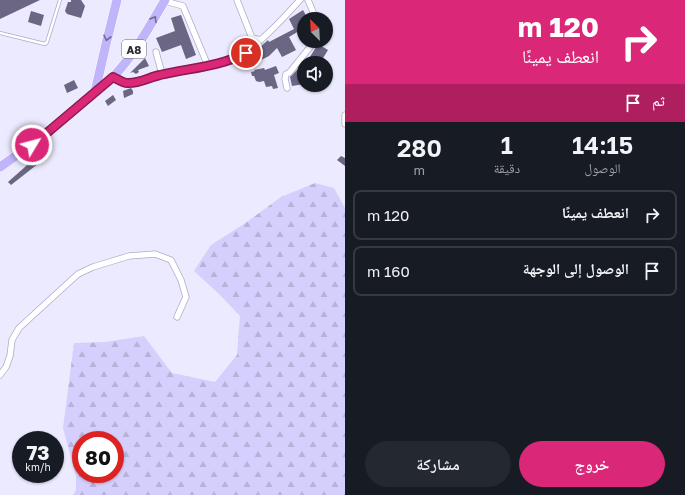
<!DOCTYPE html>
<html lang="ar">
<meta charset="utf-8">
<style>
body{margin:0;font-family:"Golos Text","Noto Naskh Arabic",sans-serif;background:#242831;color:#f1f3f6;direction:rtl;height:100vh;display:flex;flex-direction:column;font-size:15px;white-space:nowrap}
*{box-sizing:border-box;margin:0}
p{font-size:13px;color:#9ea1a6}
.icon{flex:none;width:22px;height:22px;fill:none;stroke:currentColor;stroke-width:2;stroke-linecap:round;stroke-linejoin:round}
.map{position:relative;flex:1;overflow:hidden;direction:ltr}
.side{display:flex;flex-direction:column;background:#171b24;width:340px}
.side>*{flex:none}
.guide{background:#db2777;color:#fff;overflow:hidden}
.needle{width:26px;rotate:336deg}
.fabs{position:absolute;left:297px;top:12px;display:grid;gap:8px}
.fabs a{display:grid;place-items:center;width:36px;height:36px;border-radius:50%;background:#171b24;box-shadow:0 1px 3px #0004;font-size:20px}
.speed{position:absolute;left:12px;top:431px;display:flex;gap:8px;font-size:20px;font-weight:700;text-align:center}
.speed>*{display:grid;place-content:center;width:52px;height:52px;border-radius:50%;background:#171b24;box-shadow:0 1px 3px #0004;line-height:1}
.speed small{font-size:10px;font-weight:400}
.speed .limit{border:6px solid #d22;background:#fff;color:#111}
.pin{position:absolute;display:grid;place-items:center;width:34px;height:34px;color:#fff;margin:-17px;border:2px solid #fff;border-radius:50%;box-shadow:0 1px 4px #0007}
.me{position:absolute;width:44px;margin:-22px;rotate:53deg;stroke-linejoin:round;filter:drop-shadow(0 0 3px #0008)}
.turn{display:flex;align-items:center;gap:14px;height:84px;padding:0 20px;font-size:18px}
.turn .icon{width:52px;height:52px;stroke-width:2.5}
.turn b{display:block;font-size:28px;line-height:34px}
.then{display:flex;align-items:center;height:38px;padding:0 20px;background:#0003;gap:8px;font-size:15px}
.eta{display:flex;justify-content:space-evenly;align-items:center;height:68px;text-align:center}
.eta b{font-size:24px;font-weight:600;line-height:28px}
.cta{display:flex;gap:8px;margin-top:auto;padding:8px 20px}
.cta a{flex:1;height:46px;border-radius:24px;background:#db2777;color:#fff;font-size:16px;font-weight:600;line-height:46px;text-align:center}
.cta a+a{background:#242831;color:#f1f3f6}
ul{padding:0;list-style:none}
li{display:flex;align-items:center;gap:12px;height:50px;margin:0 8px 6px;padding:0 12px;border:2px solid #363941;border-radius:8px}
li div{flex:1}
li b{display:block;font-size:15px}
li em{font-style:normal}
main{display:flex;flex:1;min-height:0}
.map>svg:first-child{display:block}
.forest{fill:url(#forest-firs);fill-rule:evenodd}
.building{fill:#6a6683}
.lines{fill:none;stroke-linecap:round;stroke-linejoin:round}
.service-casing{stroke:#aeaaca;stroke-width:4}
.minor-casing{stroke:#aeaaca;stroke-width:7}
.trunk-casing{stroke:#fff;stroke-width:10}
.service{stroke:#fff;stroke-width:2.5}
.minor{stroke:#fff;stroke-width:5.5}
.trunk{stroke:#c0b4fb;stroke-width:9}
.oneway{stroke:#6f6990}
.route-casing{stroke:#8e194d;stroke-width:10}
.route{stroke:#db2777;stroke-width:7}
.labels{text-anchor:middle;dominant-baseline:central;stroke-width:4;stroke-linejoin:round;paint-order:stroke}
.shield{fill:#fff;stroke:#6c6b74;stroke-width:1}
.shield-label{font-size:11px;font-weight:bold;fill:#2d2b38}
</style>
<main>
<section class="side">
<div class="guide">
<div class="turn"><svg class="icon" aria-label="right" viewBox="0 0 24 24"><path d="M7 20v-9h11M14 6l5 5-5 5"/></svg><div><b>120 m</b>انعطف يمينًا</div></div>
<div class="then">ثم<svg class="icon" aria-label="arrive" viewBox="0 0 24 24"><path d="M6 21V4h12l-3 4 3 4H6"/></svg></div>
</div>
<div class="eta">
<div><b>14:15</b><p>الوصول</p></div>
<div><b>1</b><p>دقيقة</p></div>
<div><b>280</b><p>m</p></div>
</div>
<ul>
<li><svg class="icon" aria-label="right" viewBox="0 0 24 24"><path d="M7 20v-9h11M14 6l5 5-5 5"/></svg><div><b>انعطف يمينًا</b></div><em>120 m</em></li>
<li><svg class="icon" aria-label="arrive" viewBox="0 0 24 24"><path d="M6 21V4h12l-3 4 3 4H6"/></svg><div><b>الوصول إلى الوجهة</b></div><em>160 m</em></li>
</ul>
<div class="cta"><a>خروج</a><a>مشاركة</a></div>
</section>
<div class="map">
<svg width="345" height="495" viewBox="0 0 345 495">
<defs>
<pattern id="forest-firs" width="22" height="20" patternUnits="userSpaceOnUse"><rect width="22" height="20" fill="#d5cffd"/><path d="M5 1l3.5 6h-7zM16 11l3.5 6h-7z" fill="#b7b2da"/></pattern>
</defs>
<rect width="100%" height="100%" fill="#eceafe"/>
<!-- forest -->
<path class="forest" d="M 315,183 L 334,188 L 345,208 L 345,495 L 73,495 L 76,490 L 76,476 L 63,428 L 74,343 L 105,342 L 144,336 L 172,373 L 215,382 L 237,355 L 240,316 L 220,295 L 194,271 L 211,245 L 244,224 L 281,197 ZM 81,440 L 115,440 L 115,474 L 81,474 Z"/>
<!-- building -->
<g class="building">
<polygon points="0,0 40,0 0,19"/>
<polygon points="71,0 81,0 85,6 81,18 67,14 65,11 68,2 71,2"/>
<polygon points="303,10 308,19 304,19 304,40 299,31 289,37 296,50 282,57 277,48 269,56 251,65 247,57 260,50 259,48 268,40 269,42 294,29 289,19"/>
<polygon points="31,11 44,15 41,26 28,22"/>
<polygon points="181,15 196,55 186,59 181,45 162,52 156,38 175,31 171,18"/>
<polygon points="318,44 328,50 320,63 306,63"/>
<polygon points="145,58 149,66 138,70 139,72 136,74 133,72 130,73"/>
<polygon points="276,66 279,73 274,75 278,88 273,89 272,86 266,87 264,81 259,82 256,81 254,76 252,76 251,72 255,71 254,70 264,68 265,70"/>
<polygon points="301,66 304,71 304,84 292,86 290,77"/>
<polygon points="74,80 78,88 67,93 64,85"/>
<polygon points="131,88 133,91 133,94 124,98 123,91"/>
<polygon points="113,95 116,100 108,106 105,101"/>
<polygon points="43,151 48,156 11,185 8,182"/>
<polygon points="341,156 345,158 345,166 337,160"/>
</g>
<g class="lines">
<defs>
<polyline id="service" points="0,33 45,44 47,42 60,0"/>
<g id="minor">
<polyline points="237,0 252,38 261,40"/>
<polyline points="308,0 316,19"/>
<polyline points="165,1 183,6 208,66"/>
<polyline points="156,52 162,74"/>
<path d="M 113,77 L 126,83 L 233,60 C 259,45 280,22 300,0"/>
<polyline points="287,88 285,79 286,74 289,73 315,41"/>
<polyline points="345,115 345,124"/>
<polyline points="0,375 6,367 10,356 12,340 19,328 78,274 93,267 129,256 155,254 171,260 181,280 186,297 177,317"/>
</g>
<g id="trunk">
<polyline points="95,92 106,44 117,0"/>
<path d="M 0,167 L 42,137 L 113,77 C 134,55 150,26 165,0"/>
</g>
</defs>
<!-- service casing -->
<use href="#service" class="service-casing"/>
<!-- minor casing -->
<use href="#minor" class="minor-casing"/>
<!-- trunk casing -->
<use href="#trunk" class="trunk-casing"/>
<!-- service -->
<use href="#service" class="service"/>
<!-- minor -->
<use href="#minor" class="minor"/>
<!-- trunk -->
<use href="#trunk" class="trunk"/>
</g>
<!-- one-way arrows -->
<defs><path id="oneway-chevron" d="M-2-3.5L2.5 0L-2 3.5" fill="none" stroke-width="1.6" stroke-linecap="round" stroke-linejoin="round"/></defs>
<g class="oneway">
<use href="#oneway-chevron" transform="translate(154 19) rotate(-59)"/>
<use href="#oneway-chevron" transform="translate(107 38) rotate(103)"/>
</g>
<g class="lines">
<defs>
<path id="route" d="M 32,145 L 42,137 L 113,77 C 117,79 123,83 127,83 C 138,84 150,77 160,75 C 189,68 219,67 246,53"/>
</defs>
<!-- route casing -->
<use href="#route" class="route-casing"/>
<!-- route -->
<use href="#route" class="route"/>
</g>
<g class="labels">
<!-- shield labels -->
<rect class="shield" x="122" y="40" width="24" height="18" rx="3"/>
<g class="shield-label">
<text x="134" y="49">A8</text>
</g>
</g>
</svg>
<div class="fabs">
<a><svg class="needle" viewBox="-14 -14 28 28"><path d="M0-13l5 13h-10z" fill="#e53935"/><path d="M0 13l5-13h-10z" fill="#9ea1a6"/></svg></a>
<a><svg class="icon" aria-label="sound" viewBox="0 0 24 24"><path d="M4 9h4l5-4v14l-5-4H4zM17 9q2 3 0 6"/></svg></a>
</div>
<div class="speed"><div>73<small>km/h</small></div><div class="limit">80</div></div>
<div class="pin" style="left:246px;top:53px;background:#d93025"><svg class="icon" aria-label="arrive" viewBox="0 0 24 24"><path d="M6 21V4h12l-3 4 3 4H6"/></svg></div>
<svg class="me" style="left:32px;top:145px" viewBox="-20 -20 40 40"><circle r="17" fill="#db2777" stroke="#fff" stroke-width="3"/><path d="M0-11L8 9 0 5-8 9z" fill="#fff"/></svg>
</div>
</main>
